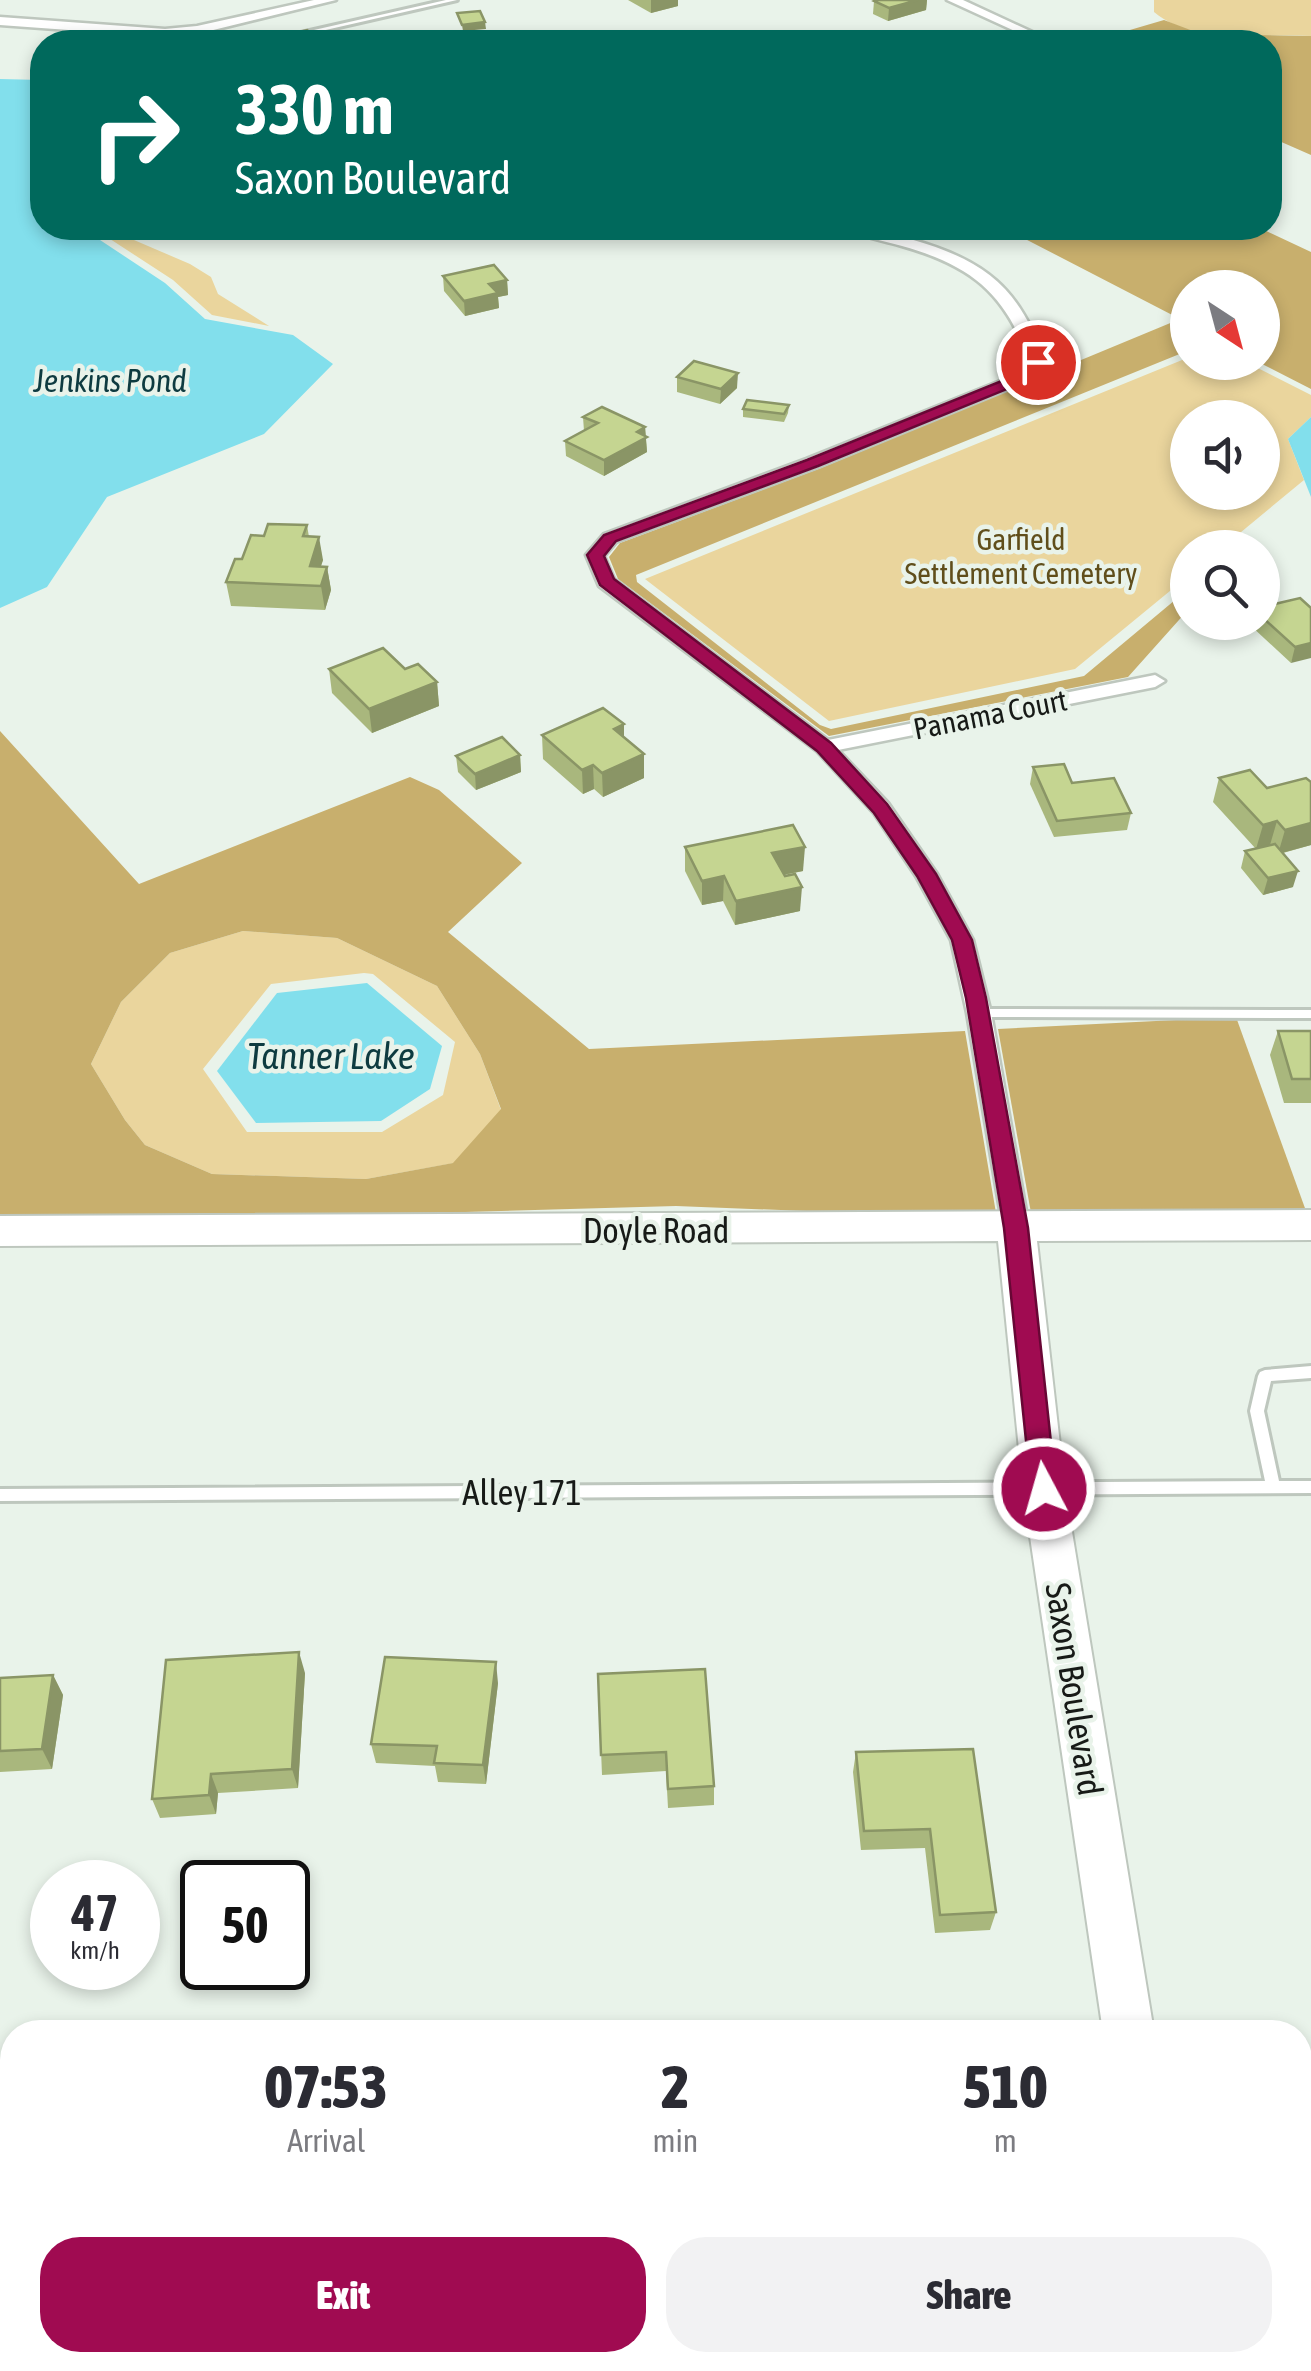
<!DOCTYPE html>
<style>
body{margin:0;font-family:"Asap Condensed",sans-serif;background:#f2f2f3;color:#2b2b33;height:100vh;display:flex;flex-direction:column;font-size:38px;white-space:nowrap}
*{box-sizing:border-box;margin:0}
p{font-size:32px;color:#7c7c81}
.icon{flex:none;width:55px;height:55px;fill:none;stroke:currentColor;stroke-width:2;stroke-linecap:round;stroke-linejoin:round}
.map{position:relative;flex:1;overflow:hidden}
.sheet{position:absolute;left:0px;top:2020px;width:1312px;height:352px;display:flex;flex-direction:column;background:#fff;border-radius:40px 40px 0 0;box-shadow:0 5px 15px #0003}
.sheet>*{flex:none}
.hud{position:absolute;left:30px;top:30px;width:1252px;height:210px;border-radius:40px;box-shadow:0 5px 15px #0003;background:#00695c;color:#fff;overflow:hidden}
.needle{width:65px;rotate:144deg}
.controls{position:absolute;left:1170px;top:270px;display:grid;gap:20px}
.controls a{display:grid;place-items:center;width:110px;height:110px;border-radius:50%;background:#fff;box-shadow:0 5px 15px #0003;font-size:50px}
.speed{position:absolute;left:30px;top:1860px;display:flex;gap:20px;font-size:50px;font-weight:700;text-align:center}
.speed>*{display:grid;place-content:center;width:130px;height:130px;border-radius:50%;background:#fff;box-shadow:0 5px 15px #0003;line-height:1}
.speed small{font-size:25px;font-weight:400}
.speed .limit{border:5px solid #111;border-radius:15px;background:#fff;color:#111}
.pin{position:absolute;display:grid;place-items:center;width:85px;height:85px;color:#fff;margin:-42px;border:5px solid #fff;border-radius:50%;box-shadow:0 2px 10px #0007}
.me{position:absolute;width:110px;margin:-55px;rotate:354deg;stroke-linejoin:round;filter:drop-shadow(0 0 8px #0008)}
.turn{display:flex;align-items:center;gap:35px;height:210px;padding:0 40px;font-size:45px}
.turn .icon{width:130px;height:130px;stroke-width:2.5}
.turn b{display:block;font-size:70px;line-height:85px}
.eta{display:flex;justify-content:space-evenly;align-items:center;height:170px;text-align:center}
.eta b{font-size:60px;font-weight:800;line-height:70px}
.button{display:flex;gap:20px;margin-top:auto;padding:20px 40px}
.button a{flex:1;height:115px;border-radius:40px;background:#a00b51;color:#fff;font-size:40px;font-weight:800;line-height:115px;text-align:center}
.button a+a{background:#f2f2f3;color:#2b2b33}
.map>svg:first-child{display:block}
.green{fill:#ead59d;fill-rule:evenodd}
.forest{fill:#c8af6d;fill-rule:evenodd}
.water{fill:#82dfec}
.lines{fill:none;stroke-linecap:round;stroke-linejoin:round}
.service-casing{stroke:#bec7be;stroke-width:6}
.minor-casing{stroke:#bec7be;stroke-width:5}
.secondary-casing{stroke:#bec7be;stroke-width:4}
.service{fill:#fff;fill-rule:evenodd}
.minor{fill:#fff;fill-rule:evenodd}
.secondary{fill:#fff;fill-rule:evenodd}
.wall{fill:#a9b77d}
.shaded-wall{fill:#8a9566}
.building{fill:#c5d591;stroke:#8a9566;stroke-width:2.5}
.route{fill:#a00b51;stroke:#680735;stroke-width:2.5}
.labels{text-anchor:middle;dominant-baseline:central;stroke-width:9;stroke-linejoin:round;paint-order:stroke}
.far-park-label{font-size:30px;fill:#604e1b;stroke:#e9f3ea}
.far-street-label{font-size:30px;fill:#171a17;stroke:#e9f3ea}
.far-water-label{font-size:32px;font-style:italic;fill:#0e3b40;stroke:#e9f3ea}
.street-label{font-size:35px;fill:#171a17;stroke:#e9f3ea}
.water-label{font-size:38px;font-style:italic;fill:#0e3b40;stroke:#e9f3ea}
</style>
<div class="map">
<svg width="1311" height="2371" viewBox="0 0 1311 2371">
<rect width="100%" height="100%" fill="#e9f3ea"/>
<!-- green -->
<g class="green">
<path d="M 1154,0 L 1311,0 L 1311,36 C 1259,32 1197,47 1154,12 Z"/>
<polygon points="84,228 106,228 190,264 211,277 218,294 269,326 212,315 173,280 107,237"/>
<path d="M 1187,358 L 1188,362 L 1248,363 L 1311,395 L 1311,417 L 1288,439 L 1304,480 L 1223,547 L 1188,548 L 1187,577 L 1075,669 L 829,721 L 645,579 ZM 1188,418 L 1262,418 L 1262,492 L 1188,492 Z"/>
<path d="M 243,931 L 337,938 L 437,986 L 480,1054 L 501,1110 L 454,1163 L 366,1179 L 212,1174 L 145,1145 L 125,1120 L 91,1064 L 121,1002 L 170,953 ZM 364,973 L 373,974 L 455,1042 L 443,1095 L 382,1132 L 247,1132 L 203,1069 L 271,984 Z"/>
</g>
<!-- forest -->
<g class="forest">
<polygon points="1164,20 1201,34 1311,36 1311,155 1270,137 1270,42 1089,42"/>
<polygon points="1004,228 1260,228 1311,252 1311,389 1260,363 1262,288 1188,288 1187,351 636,575 637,582 820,725 831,729 1084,676 1187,590 1187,611 1128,677 829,736 618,579 609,557 620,543 821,468 1180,319"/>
<path d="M 0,731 L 139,884 L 410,777 L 439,790 L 522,863 L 448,932 L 589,1049 L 965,1031 L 996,1213 L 857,1213 L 676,1206 L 359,1215 L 0,1215 ZM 243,931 L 337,938 L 437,986 L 480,1054 L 501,1109 L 453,1163 L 366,1179 L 212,1174 L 145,1145 L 125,1120 L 91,1064 L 121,1002 L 170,953 Z"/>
<polygon points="1236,1017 1306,1211 1031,1213 998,1029"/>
</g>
<!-- water -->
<g class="water">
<polygon points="0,79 42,80 42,228 71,228 100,240 165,283 205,319 293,335 333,364 264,434 107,497 47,587 0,608"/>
<polygon points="1311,417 1311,497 1288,439"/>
<polygon points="367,983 442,1046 430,1089 381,1121 256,1123 217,1071 277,993"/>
</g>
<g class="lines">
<defs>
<g id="service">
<polygon points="446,0 457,0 295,37 292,35"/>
<polygon points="979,1009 1311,1010 1311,1018 979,1017 973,1013"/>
<polygon points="1311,1366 1311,1378 1271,1381 1264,1411 1279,1481 1311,1481 1311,1493 0,1501 0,1489 1265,1481 1250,1411 1258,1376 1260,1372 1265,1370"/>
</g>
<g id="minor">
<polygon points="314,0 336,0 197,34 165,37 0,25 0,17 165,29 197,26"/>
<polygon points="947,0 963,0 1054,42 1039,42"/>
<path d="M 850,228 C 871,227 889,233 910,239 C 987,261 1018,287 1046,362 L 1035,378 L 818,467 L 616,542 L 604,556 L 614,579 L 828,740 L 1155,675 L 1165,681 L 1155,687 L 838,750 L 888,803 L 937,874 L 973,940 L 991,1013 L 1029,1228 L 1025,1235 L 1007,1235 L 1003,1228 L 967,1013 L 951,940 L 916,876 L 874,813 L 817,751 L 599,586 L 586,555 L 604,534 L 806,459 L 1023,372 L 1030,362 C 1005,293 972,266 902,246 C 885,241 863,238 850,228 Z"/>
<polygon points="1300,2062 1311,2063 1311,2097 1300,2096"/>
<polygon points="12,2072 12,2106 0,2107 0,2073"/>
</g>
<g id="secondary">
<polygon points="1311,1210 1311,1240 1037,1241 1065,1489 1154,2032 1103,2032 1023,1489 998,1241 0,1246 0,1216"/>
<polygon points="1158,2360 1214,2360 1216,2371 1160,2371"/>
</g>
</defs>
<!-- service casing -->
<use href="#service" class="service-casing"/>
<!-- minor casing -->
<use href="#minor" class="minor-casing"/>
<!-- secondary casing -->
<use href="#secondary" class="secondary-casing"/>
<!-- service -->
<use href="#service" class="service"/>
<!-- minor -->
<use href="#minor" class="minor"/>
<!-- secondary -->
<use href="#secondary" class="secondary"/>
</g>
<!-- wall -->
<g class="wall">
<polygon points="628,0 678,0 678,6 651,13"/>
<polygon points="927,0 926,10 888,21 873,14 874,1 876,0"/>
<polygon points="443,276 507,280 508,295 498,297 499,308 465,316 444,291"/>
<polygon points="677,377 737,388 720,404 677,392"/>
<polygon points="789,405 788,413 784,422 743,417 743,409"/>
<polygon points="583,417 645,427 647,452 604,476 566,456 565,441 584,431"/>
<polygon points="307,525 309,537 323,560 321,566 327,567 331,590 325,610 231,606 226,582 242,559 264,536"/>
<polygon points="1262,607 1311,608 1291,663 1250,625 1251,622 1262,622"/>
<polygon points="329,669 405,669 437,682 439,706 372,733 332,693"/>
<polygon points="624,724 624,737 644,754 644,778 603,797 594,789 583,794 543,759 542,735"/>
<polygon points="520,755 521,772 476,790 458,772 456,756"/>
<polygon points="1033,767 1072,783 1131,813 1127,830 1054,837 1030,784"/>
<polygon points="1219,778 1267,788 1311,782 1311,845 1283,853 1293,887 1263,895 1241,868 1245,851 1256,849 1213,802"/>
<polygon points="685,847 803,871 784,875 800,911 735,925 723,901 702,905 685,871"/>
<polygon points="1278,1031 1311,1031 1311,1103 1284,1103 1270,1055"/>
<polygon points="305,1673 298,1788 218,1793 216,1814 160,1818 152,1799"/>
<polygon points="598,1674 714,1786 714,1805 668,1808 666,1771 602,1775"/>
<polygon points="53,1675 63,1695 52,1769 0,1772 0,1678"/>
<polygon points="498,1683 486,1784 438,1782 435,1766 376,1763 371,1744"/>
<polygon points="973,1749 996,1912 990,1930 935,1933 925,1848 861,1850 853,1772 856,1752"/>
</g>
<!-- shaded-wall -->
<g class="shaded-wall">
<polygon points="651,0 678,0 678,6 651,13"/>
<polygon points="918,0 927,0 926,10 888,21 889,8"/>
<polygon points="485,22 486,29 463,31 462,25"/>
<polygon points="562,228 595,228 595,230 562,234"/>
<polygon points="507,280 508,295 498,297 499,308 465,316 464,301 489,284"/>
<polygon points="738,373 737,388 720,404 721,389"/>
<polygon points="645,427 647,452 604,476 604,460 637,432"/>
<polygon points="319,537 323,560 314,586 310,566"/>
<polygon points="327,567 331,590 325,610 321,586"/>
<polygon points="1311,643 1311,658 1291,663 1295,647"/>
<polygon points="437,682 439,706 372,733 369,709"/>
<polygon points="624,724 624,748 614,729"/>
<polygon points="644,754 644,778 603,797 602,773"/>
<polygon points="520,755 521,772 476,790 475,774"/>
<polygon points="593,765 594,789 583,794 582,770"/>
<polygon points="1277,821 1270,845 1256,849 1263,825"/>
<polygon points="1311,823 1311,845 1278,854 1285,830"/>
<polygon points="805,847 803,871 771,877 772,853"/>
<polygon points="1298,871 1293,887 1263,895 1268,878"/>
<polygon points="724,876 723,901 702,905 702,881"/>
<polygon points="802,887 800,911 735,925 736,901"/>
<polygon points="299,1652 305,1673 298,1788 292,1769"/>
<polygon points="496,1662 498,1683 486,1784 483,1765"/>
<polygon points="53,1675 63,1695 52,1769 42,1749"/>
<polygon points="211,1774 218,1793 216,1814 209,1795"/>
<polygon points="157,2360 168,2360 167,2371 156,2371"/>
</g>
<!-- building -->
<g class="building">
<polygon points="918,0 889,8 874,1 876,0"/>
<polygon points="480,11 485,22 462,25 457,13"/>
<polygon points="307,30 320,42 274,42 269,39"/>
<polygon points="1021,35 1036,42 997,42"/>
<polygon points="494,265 507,280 489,284 498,293 464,301 443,276"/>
<polygon points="694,361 738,373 721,389 677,377"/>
<polygon points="747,400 789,405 784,414 743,409"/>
<polygon points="602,407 645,427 637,432 647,437 604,460 565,441 598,423 583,417"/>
<polygon points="268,524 307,525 303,536 319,537 310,566 327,567 321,586 226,582 235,559 242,559 251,535 264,536"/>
<polygon points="1300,598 1311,608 1311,643 1295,647 1262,617 1262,607"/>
<polygon points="383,648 405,669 418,664 437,682 369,709 329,669"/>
<polygon points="603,708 624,724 614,729 644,754 602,773 593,765 582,770 542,735"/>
<polygon points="502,737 520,755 475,774 456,756"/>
<polygon points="1064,764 1072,783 1114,778 1131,813 1057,821 1033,767"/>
<polygon points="1250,770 1267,788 1306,778 1311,782 1311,823 1285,830 1277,821 1263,825 1219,778"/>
<polygon points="793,825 805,847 772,853 785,876 795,874 802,887 736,901 724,876 702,881 685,847"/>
<polygon points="1275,844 1298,871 1268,878 1245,851"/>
<polygon points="1278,1031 1311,1031 1311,1079 1292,1079"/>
<polygon points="299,1652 292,1769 211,1774 209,1795 152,1799 166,1660"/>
<polygon points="385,1657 496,1662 483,1765 434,1763 437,1746 371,1744"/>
<polygon points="705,1669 714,1786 668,1789 666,1752 601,1755 598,1674"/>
<polygon points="53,1675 42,1749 0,1751 0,1678"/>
<polygon points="973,1749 996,1912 940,1915 930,1829 864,1831 856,1752"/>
<polygon points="83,2360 157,2360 156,2371 82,2371"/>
<polygon points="682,2360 788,2360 789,2371 683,2371"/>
</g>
<!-- route -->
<polygon class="route" points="1038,357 1046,362 1034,378 818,466 616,541 604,556 614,579 831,743 887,804 936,874 972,940 986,998 1028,1228 1056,1489 1053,1497 1044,1500 1034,1497 1031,1489 1004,1228 966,998 952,940 917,876 874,813 817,751 600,585 587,555 604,535 807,460 1024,372"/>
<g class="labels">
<!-- far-park labels -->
<g class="far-park-label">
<text x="1021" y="539">Garfield<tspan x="1021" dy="34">Settlement Cemetery</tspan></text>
</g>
<!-- far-street labels -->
<g class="far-street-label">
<text transform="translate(990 714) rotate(-11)">Panama Court</text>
</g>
<!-- far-water labels -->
<g class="far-water-label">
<text x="110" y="380">Jenkins Pond</text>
</g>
<!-- street labels -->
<g class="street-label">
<text x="656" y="1230">Doyle Road</text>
<text x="522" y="1492">Alley 171</text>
<text transform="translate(1075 1689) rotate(81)">Saxon Boulevard</text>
</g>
<!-- water labels -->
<g class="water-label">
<text x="331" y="1055">Tanner Lake</text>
</g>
</g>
</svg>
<div class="controls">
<a><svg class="needle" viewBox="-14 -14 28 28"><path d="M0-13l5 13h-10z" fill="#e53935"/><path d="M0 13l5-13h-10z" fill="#7c7c81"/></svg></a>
<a><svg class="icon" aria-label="sound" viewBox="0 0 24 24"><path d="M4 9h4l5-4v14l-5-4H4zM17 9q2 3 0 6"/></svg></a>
<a><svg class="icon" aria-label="search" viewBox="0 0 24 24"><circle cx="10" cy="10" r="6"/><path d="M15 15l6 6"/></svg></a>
</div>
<div class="speed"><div>47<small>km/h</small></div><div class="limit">50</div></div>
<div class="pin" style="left:1038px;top:362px;background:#d93025"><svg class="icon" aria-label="arrive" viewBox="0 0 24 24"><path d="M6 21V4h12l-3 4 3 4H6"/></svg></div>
<svg class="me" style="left:1044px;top:1489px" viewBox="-20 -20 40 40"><circle r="17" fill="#a00b51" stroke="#fff" stroke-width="3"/><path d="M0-11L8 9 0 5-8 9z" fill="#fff"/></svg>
<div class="hud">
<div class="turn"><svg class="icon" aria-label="right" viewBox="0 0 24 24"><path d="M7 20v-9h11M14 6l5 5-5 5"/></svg><div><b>330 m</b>Saxon Boulevard</div></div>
</div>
<section class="sheet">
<div class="eta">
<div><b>07:53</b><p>Arrival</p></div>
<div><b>2</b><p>min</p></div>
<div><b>510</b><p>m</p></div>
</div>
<div class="button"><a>Exit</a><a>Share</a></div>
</section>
</div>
